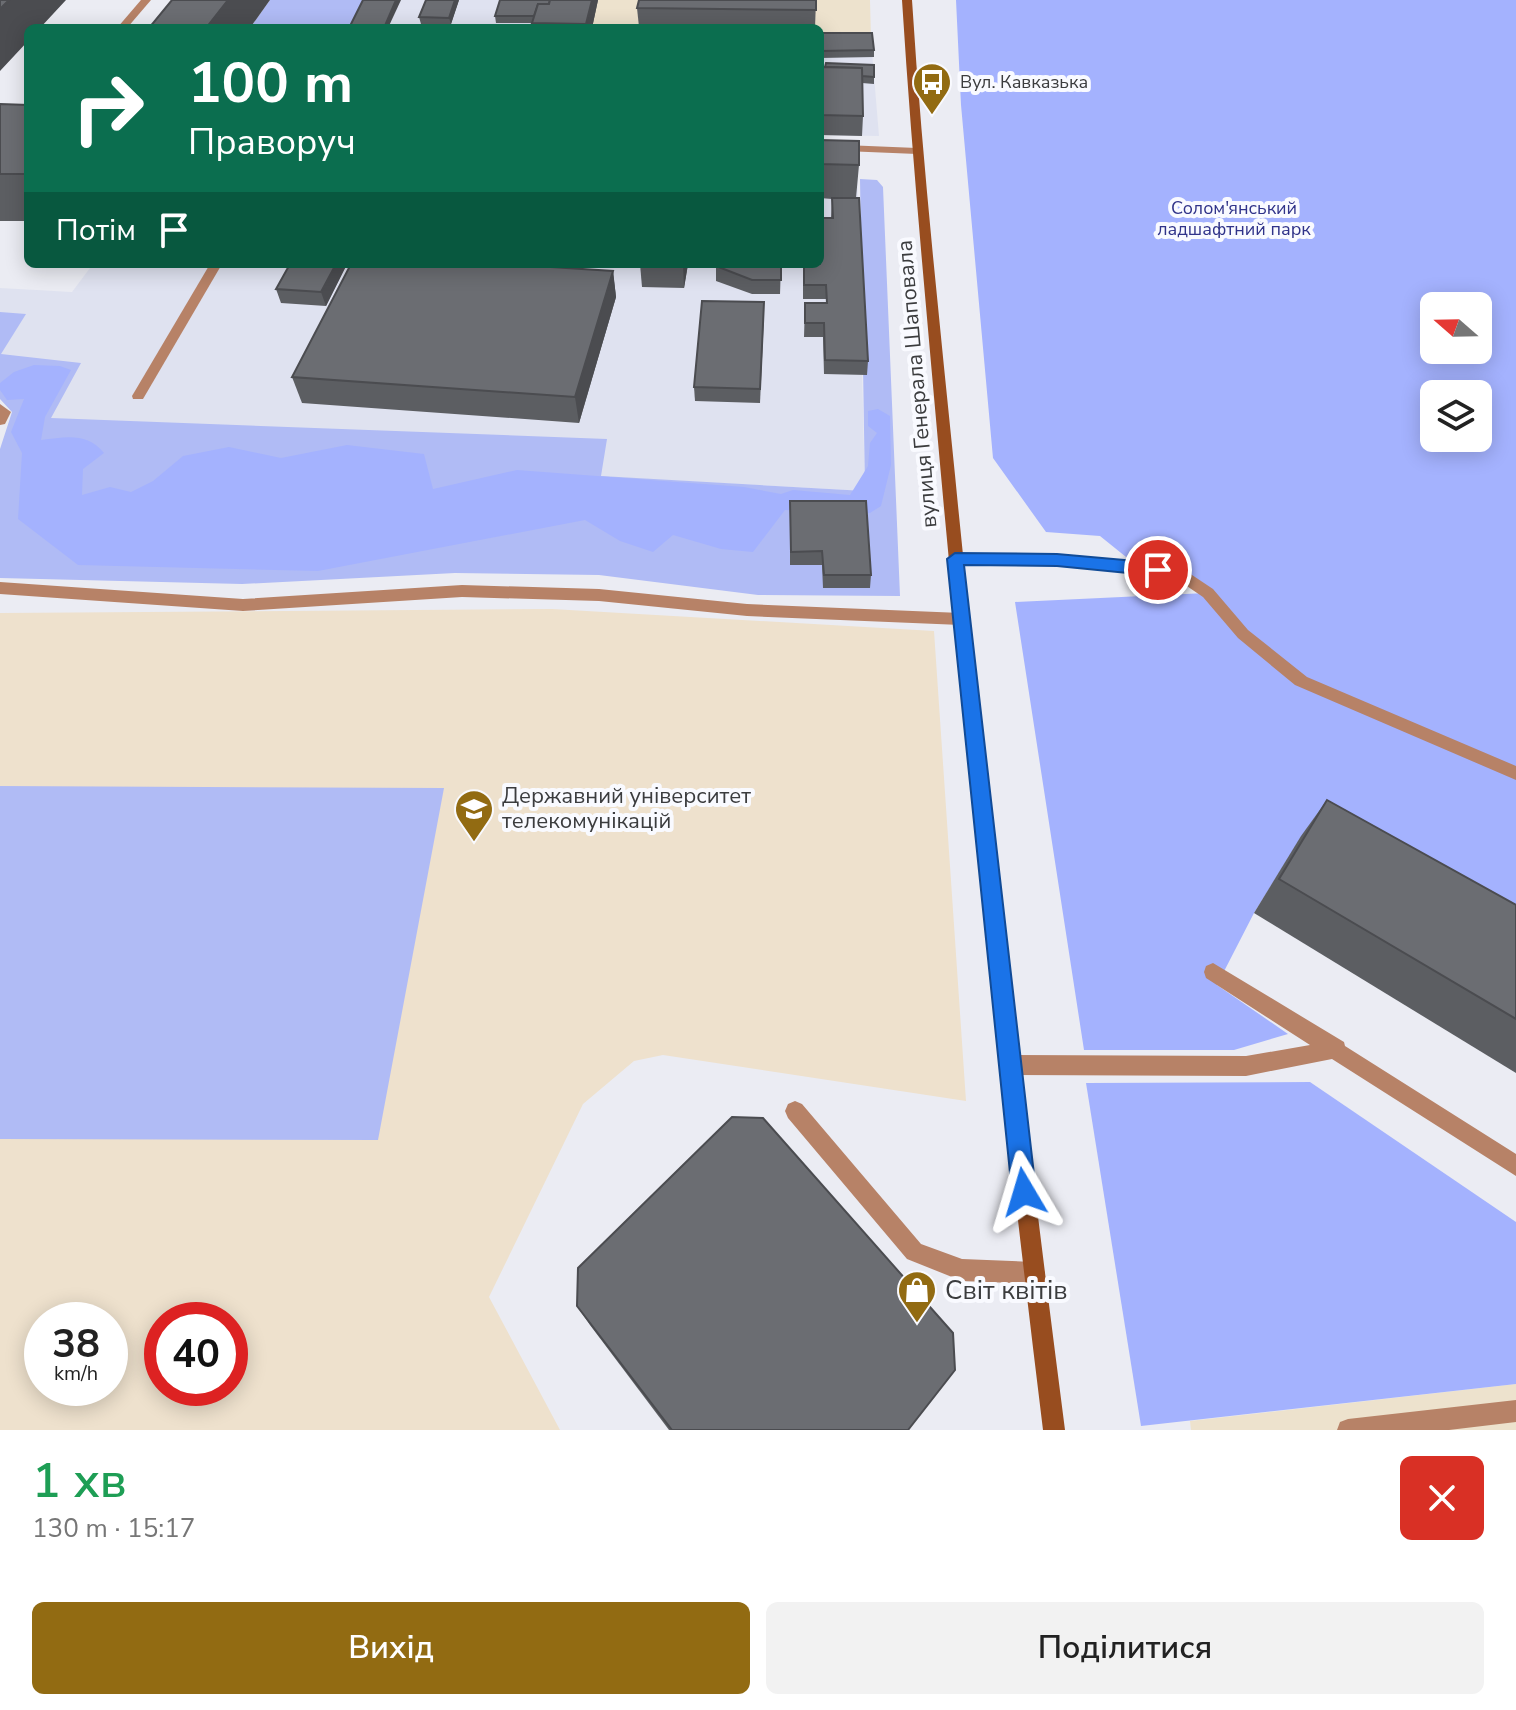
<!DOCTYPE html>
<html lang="uk">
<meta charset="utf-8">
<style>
body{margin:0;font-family:"Nunito Sans",sans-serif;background:#f2f2f2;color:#222;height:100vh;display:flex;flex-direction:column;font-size:30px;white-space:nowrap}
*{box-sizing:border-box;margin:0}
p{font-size:26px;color:#767676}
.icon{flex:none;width:44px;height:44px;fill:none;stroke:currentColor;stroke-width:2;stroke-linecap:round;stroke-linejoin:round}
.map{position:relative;height:1430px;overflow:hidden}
.sheet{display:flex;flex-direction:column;background:#fff;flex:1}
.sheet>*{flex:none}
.top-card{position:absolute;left:24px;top:24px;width:800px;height:244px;border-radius:12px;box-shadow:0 4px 20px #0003;background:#0b6e4f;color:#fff;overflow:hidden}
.needle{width:52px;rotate:290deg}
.tools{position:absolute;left:1420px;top:292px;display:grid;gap:16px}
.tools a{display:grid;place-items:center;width:72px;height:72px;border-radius:12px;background:#fff;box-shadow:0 4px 20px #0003;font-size:40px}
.speed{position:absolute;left:24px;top:1302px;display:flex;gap:16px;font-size:40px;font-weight:700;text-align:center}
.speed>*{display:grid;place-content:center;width:104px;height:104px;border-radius:50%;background:#fff;box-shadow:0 4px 20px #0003;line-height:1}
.speed small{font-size:20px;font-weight:400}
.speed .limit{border:12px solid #d22;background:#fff;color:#111}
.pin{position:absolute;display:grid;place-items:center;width:68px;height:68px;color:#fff;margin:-34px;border:4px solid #fff;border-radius:50%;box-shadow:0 2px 8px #0007}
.me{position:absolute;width:88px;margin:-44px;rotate:353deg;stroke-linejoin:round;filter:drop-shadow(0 0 6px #0008)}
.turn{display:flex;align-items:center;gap:28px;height:168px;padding:0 32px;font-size:36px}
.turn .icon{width:104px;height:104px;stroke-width:2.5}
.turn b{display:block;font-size:56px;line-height:68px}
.then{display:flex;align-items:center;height:76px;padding:0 32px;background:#0003;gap:16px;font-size:30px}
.round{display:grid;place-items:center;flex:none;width:84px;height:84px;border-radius:12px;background:#f2f2f2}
.head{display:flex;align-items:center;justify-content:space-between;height:136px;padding:0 32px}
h1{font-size:48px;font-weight:600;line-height:60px;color:#1e9e55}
.button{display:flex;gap:16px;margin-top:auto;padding:16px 32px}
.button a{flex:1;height:92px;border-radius:12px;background:#926b12;color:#fff;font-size:32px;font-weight:600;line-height:92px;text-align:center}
.button a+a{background:#f2f2f2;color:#222}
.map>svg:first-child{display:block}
.commercial{fill:#ede2cd}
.built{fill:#dfe2f0}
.education{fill:#eee1cd;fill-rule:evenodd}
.green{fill:#b0bbf5}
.forest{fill:#a4b2fe;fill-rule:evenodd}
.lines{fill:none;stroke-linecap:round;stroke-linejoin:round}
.lane{fill:#b78267;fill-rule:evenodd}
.street{fill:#b78267;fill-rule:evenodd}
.secondary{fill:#984d1f;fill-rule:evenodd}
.wall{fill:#5c5e62}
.shaded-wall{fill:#4b4c50}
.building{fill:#6b6d72;stroke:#4b4c50;stroke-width:2}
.route{fill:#1a73e8;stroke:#114b97;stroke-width:2}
.labels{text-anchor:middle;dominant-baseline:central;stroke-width:8;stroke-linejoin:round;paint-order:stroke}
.far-poi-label{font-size:18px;fill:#3b3c3e;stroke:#f9faff;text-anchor:start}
.far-park-label{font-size:18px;fill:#303389;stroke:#f9faff}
.street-label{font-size:22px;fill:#3b3c3e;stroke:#f9faff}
.poi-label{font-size:22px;fill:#3b3c3e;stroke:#f9faff;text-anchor:start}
.near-poi-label{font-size:26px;fill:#3b3c3e;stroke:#f9faff;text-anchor:start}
</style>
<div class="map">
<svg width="1516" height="1430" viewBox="0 0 1516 1430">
<rect width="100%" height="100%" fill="#ebecf3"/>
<!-- commercial -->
<g class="commercial">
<polygon points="558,0 870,0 871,40 820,40 820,28 539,28"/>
<polygon points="1516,1384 1516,1430 1191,1430 1190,1421"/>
</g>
<!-- built -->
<g class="built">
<polygon points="368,0 558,0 539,28 354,28"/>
<polygon points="820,40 871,40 879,136 820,135"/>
<polygon points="820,163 857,164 865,491 12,444 22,407 0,381 0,288 72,292 93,264 820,264"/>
</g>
<!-- education -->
<path class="education" d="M 552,609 L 934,631 L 966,1101 L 663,1055 L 634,1061 L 583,1104 L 489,1297 L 560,1430 L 0,1430 L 0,613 ZM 42,1320 L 110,1320 L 110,1388 L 42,1388 ZM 162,1320 L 230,1320 L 230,1388 L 162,1388 Z"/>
<!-- green -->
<g class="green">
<polygon points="270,0 368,0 354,28 250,28"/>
<polygon points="860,179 877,180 883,187 900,596 758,595 599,575 455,573 242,584 0,578 0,449 12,412 0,399 0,312 26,314 1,354 81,363 51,418 607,439 601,476 865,491"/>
<polygon points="0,786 444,788 378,1140 0,1139"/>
</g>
<!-- forest -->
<g class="forest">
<path d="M 956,0 L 1516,0 L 1516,960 L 1301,837 L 1254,913 L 1217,985 L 1288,1034 L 1234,1050 L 1084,1050 L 1015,602 L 1206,593 L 1175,571 L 1141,569 L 1100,536 L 1046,532 L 993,458 L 961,105 ZM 1434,306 L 1478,306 L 1478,350 L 1434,350 ZM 1434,394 L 1478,394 L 1478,438 L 1434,438 Z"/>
<path d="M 34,365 L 60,366 L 71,370 L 45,417 L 41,440 C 66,437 87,432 104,453 L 83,469 L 82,495 L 110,487 L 131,492 L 153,481 L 183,456 L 229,447 L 281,458 L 347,445 L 424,454 L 433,489 L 517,470 L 744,487 L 781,494 L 793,490 L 850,495 L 868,466 L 870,443 L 877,433 L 868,426 L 868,411 L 878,409 L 890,416 L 891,465 L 881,506 L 870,513 L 785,510 L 753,552 L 721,549 L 673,535 L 653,552 L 620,541 L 585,520 L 318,571 L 78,565 L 18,519 L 22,453 L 11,432 L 24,399 L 7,400 L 0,390 L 0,383 L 14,372 Z"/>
<polygon points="1310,1082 1516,1222 1516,1384 1141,1426 1086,1083"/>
</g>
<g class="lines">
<!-- lane -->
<g class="lane">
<polygon points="141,0 151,0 127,28 117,28"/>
<polygon points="210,264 222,264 143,399 133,399 132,396"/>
<polygon points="0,404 11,412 5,424 0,425"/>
<polygon points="955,554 1057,555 1180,567 1213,589 1248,630 1307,677 1516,766 1516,780 1295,685 1238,638 1203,597 1172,576 1057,565 955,564 948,559"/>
<polygon points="0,582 243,599 462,585 599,589 747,604 961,613 969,619 961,625 747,616 599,601 462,597 243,611 0,594"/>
<polygon points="1213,963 1344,1042 1345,1046 1516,1154 1516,1176 1332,1059 1246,1076 1010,1075 1003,1072 1000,1065 1003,1058 1010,1055 1246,1056 1310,1045 1206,978 1204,972 1206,966"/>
<polygon points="795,1101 802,1104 921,1244 962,1259 1034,1262 1042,1265 1045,1273 1042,1281 1034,1284 962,1281 907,1259 788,1118 785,1111 788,1104"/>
<polygon points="1516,1400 1516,1422 1449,1430 1337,1430 1340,1422 1348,1419"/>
</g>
<!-- street -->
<polygon class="street" points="820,144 917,148 922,151 917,154 820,150"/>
<!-- secondary -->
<path class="secondary" d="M 902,0 L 912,0 C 922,159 939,317 955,475 C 986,794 1024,1112 1065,1430 L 1043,1430 C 1004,1112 970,794 941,475 C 927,317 912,159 902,0 Z"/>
</g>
<!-- wall -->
<g class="wall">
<polygon points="459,0 451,24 421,24 419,17"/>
<polygon points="500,0 598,0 592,28 532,28 532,23 496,23 495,16"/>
<polygon points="816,0 815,28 639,27 637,8"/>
<polygon points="820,33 874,50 874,57 820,58"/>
<polygon points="874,65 874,84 862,83 863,116 862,136 820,135 820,67"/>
<polygon points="0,104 28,105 28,221 0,221"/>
<polygon points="820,140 859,165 856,198 868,361 867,375 824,374 823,337 804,337 805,303 826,303 826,299 803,299 803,264 831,218 832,199 820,198"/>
<polygon points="290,264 347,264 326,306 281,303 276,289"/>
<polygon points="640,264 688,264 684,288 642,287"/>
<polygon points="781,264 780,294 752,294 716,281 716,266"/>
<polygon points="613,271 616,297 579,423 302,403 292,377"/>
<polygon points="764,316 760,403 695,401 694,387"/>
<polygon points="790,515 871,575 870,588 823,588 822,565 790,565"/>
<polygon points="1327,800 1516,905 1516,1073 1254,913 1301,836"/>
<polygon points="577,1306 908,1430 669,1430 590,1325"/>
</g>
<!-- shaded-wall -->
<g class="shaded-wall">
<polygon points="9,0 66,0 40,28 28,28 28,41 0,71 0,9"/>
<polygon points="228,0 270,0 250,28 206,28"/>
<polygon points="396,0 401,0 388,28 384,28"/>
<polygon points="455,0 459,0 451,24 449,18"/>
<polygon points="592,0 598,0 592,28 586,28 586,24"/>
<polygon points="336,264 347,264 326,306 321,292"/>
<polygon points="683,264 688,264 684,288"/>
<polygon points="613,271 616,297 579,423 575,397"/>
</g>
<!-- building -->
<g class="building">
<polygon points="0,0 9,0 0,9"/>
<polygon points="172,0 228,0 206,28 149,28"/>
<polygon points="363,0 396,0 384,28 349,28"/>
<polygon points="426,0 455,0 449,18 419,17"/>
<polygon points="500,0 550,0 549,4 538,4 534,16 495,16"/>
<polygon points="550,0 592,0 586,24 532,23 538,4 549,4"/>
<polygon points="639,0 816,0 816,10 637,8"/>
<polygon points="820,33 872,33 874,50 820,51"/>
<polygon points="826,63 874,65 874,77 862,76 862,68 825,67"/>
<polygon points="820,67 862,68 863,116 820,115"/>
<polygon points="0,104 28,105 28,174 0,174"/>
<polygon points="820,140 859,141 859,165 820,164"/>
<polygon points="832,198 859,198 868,361 825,360 824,323 805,323 805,303 827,303 826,285 804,285 804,264 820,264 820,218 833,218"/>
<polygon points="290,264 336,264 321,292 276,289"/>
<polygon points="351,264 505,264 613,271 575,397 292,377"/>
<polygon points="716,264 781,264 781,280 752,280 716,266"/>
<polygon points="702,301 764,302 760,389 694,387"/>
<polygon points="790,501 866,501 871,575 824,575 822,551 791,552"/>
<polygon points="1327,800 1516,905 1516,1019 1279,879"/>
<polygon points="732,1117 763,1118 953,1333 955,1370 908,1430 672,1430 577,1306 578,1268"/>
</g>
<!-- route -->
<polygon class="route" points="955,553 1057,554 1158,563 1166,570 1158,576 1057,566 964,565 1036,1192 1032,1201 1024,1204 1016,1201 1012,1192 947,559"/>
<!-- icons -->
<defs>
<symbol id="bus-pin" viewBox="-11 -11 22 30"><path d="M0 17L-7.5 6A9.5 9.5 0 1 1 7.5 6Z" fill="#926b12" stroke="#f9faff"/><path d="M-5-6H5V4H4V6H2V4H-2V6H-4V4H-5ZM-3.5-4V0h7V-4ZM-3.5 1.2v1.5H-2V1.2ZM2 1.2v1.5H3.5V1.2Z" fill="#fff"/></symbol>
<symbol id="university-pin" viewBox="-11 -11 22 30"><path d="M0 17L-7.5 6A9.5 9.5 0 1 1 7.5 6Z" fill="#926b12" stroke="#f9faff"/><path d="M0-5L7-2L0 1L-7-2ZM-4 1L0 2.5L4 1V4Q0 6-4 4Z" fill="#fff"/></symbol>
<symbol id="shop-pin" viewBox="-11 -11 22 30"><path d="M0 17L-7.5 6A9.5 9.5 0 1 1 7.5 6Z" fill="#926b12" stroke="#f9faff"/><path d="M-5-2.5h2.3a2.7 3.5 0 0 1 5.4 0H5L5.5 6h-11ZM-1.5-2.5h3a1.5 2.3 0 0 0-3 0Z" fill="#fff"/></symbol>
</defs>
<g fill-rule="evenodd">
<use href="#bus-pin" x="910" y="60" width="44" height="60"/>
<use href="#university-pin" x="452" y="787" width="44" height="60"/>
<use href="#shop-pin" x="895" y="1268" width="44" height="60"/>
</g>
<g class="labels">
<!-- far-poi labels -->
<g class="far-poi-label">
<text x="960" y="82">Вул. Кавказька</text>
</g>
<!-- far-park labels -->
<g class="far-park-label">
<text x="1234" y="208">Солом'янський<tspan x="1234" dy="21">ладшафтний парк</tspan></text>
</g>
<!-- street labels -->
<g class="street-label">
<text transform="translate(917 384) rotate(-95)">вулиця Генерала Шаповала</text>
</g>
<!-- poi labels -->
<g class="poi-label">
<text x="502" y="796">Державний університет<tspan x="502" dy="25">телекомунікацій</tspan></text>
</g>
<!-- near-poi labels -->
<g class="near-poi-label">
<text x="945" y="1290">Світ квітів</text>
</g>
</g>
</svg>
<div class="tools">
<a><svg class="needle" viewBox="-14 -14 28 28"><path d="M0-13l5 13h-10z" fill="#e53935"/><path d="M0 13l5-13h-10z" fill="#767676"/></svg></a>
<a><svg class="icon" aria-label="layers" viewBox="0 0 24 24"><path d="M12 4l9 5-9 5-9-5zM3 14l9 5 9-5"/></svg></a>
</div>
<div class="speed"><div>38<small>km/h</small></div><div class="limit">40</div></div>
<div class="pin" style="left:1158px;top:570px;background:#d93025"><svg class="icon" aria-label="arrive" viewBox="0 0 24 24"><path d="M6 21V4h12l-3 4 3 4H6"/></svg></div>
<svg class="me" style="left:1024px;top:1192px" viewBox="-20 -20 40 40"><path d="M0-17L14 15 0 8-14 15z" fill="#1a73e8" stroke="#fff" stroke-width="4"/></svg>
<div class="top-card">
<div class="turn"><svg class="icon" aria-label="right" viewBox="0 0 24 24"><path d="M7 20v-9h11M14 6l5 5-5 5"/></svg><div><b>100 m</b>Праворуч</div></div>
<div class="then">Потім<svg class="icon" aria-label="arrive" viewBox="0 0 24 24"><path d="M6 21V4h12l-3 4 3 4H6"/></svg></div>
</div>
</div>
<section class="sheet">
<div class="head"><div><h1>1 хв</h1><p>130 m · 15:17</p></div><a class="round" style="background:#d93025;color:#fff"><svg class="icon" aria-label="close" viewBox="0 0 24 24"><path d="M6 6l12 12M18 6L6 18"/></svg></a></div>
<div class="button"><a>Вихід</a><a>Поділитися</a></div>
</section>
